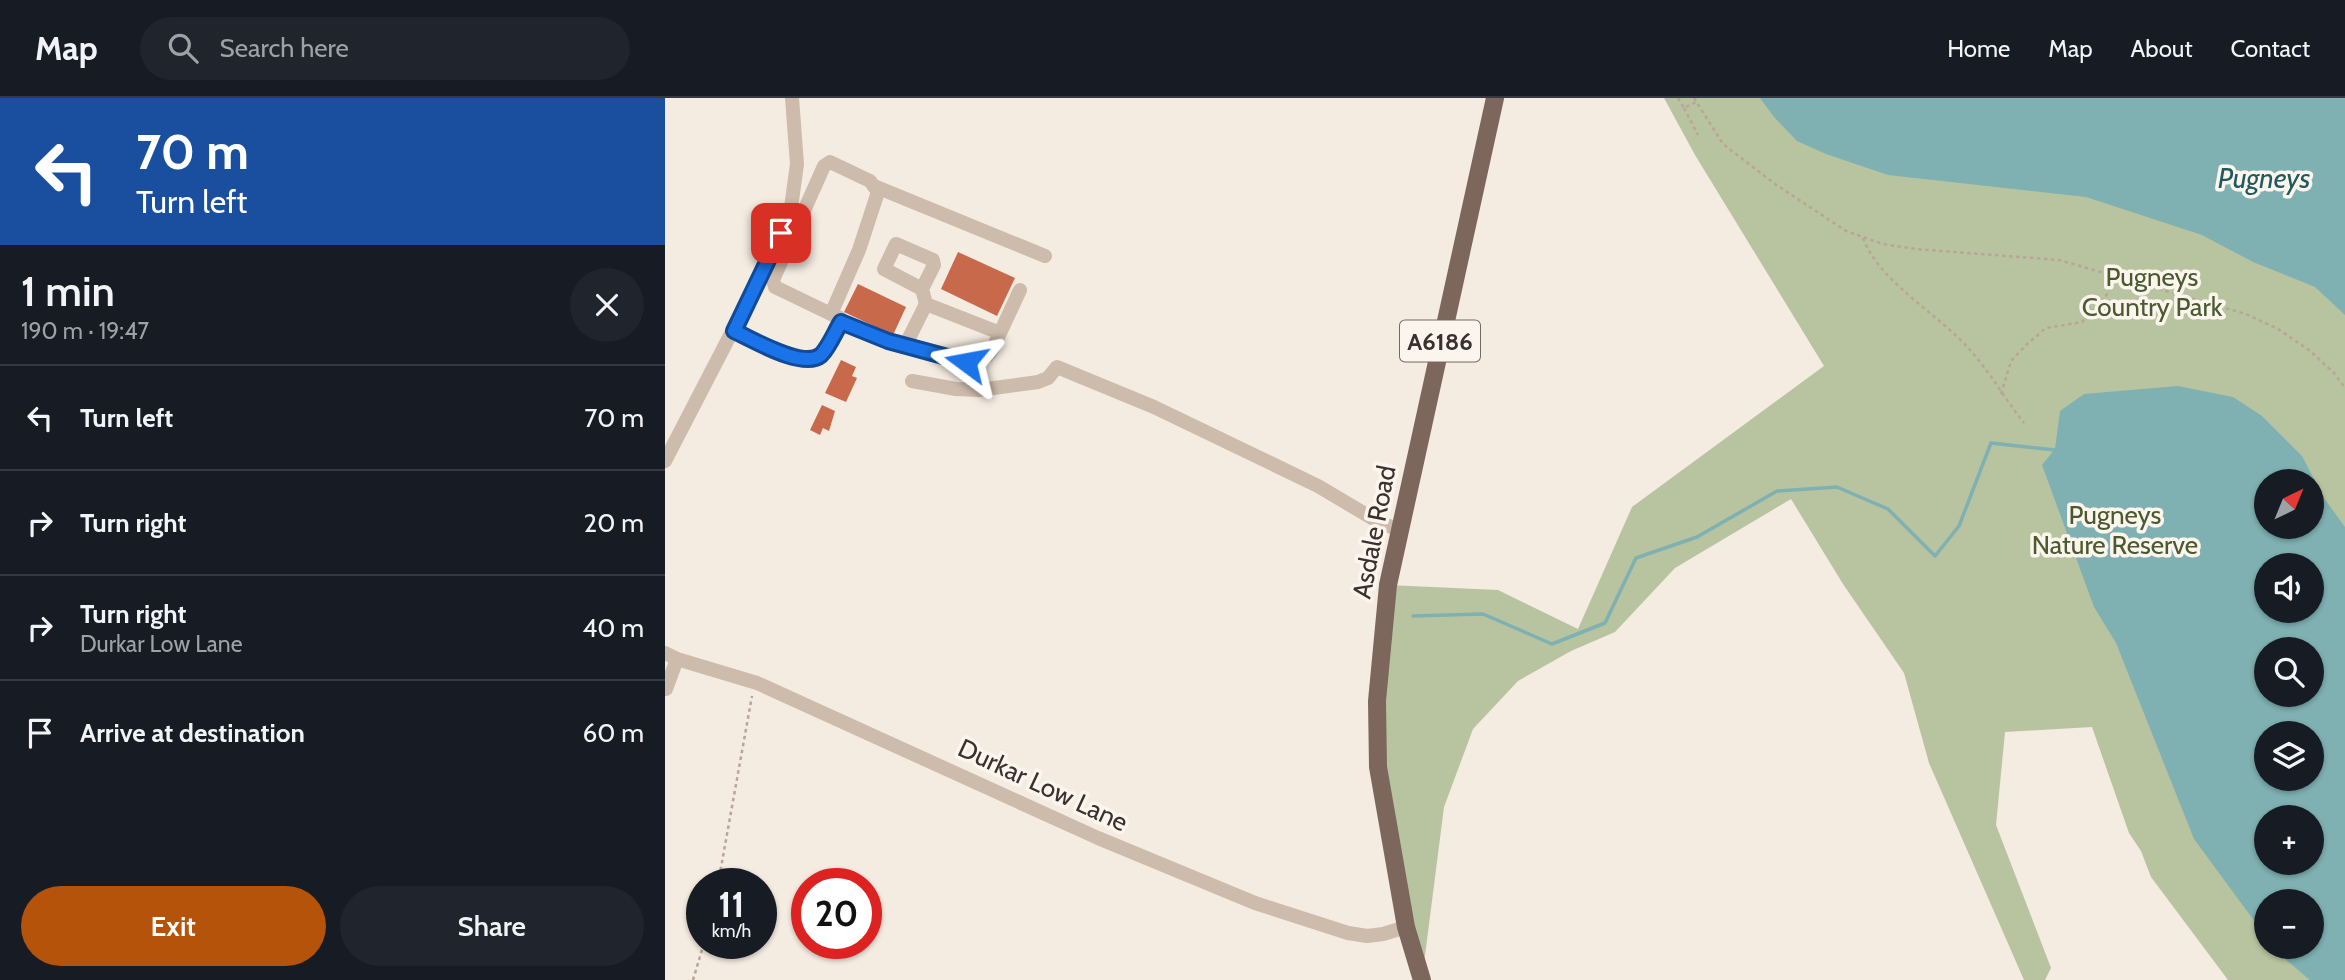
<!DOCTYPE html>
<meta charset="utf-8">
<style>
body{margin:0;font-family:Cabin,sans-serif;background:#20242c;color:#f1f3f6;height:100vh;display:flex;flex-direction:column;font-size:26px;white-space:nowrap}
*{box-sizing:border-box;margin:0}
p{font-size:23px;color:#9ea1a6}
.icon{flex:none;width:38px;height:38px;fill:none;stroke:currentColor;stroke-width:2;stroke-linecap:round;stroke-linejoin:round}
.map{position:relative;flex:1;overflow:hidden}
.side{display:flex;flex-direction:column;background:#171b24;width:665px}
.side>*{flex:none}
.banner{background:#1a4fa0;color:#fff;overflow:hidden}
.needle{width:46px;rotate:43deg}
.controls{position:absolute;left:1589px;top:371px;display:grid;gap:14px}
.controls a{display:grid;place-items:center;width:70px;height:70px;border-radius:50%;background:#171b24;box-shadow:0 2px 5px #0004;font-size:35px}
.speed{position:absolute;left:21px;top:770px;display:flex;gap:14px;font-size:35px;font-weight:700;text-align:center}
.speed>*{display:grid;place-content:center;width:91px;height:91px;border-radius:50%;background:#171b24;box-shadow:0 2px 5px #0004;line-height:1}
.speed small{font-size:18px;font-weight:400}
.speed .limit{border:10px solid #d22;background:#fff;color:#111}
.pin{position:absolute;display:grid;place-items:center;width:60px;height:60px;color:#fff;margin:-30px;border-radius:14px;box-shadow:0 4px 10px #0006}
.me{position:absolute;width:77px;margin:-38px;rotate:283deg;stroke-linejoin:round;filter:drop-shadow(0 0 5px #0008)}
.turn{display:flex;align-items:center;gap:24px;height:147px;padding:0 21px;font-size:32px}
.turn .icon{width:91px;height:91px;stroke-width:2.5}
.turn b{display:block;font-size:49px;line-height:60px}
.round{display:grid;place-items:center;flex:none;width:74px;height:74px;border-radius:37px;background:#20242c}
.headline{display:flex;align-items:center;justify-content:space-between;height:119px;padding:0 21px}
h1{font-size:42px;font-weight:600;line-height:52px}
.cta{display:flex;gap:14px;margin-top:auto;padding:14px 21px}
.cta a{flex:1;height:80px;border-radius:42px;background:#b45309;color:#fff;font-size:28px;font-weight:600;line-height:80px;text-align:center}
.cta a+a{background:#20242c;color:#f1f3f6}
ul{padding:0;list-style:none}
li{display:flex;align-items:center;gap:21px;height:105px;padding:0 21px;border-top:2px solid #363941}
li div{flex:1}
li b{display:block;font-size:26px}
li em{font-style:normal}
header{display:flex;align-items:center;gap:42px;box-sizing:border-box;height:98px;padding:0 35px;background:#171b24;border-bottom:2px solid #363941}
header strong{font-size:33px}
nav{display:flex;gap:38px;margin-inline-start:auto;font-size:24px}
.search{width:490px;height:63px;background:#20242c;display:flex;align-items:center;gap:18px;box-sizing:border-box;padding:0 24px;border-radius:38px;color:#9ea1a6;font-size:26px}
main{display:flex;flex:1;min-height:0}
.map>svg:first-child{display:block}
.green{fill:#b8c4a0;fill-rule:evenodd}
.water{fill:#7fb0b2;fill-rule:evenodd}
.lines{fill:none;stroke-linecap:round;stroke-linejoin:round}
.stream{stroke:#7fb0b2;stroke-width:3.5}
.building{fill:#c8694b}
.path{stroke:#b9a596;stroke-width:2.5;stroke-dasharray:3.5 3.5;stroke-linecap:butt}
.minor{stroke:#cdbbac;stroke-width:14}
.major{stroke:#7d675c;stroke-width:18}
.route-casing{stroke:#114b97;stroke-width:18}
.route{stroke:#1a73e8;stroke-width:12}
.labels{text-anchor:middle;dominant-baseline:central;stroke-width:7;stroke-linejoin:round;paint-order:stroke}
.shield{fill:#fbf5ee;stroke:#756b66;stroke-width:2}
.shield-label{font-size:24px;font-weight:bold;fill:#3b302b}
.park-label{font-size:26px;fill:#4a5a2e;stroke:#fbf5ee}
.street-label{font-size:26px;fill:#3b302b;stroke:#fbf5ee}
.water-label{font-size:28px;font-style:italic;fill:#1f5a5e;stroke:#fbf5ee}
</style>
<header>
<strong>Map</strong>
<div class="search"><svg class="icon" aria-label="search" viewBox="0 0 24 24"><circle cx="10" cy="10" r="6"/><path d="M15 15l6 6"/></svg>Search here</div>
<nav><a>Home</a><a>Map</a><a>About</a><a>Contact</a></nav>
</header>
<main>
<section class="side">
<div class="banner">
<div class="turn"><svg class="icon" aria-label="left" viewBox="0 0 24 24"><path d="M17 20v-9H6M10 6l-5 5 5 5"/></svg><div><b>70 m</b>Turn left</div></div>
</div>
<div class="headline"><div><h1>1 min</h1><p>190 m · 19:47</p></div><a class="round"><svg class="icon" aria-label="close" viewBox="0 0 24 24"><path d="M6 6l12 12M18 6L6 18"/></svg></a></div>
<ul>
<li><svg class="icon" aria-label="left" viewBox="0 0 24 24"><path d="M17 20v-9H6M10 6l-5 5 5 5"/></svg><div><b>Turn left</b></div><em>70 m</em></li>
<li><svg class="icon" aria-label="right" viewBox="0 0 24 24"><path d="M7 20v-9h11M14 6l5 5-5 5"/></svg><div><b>Turn right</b></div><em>20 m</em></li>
<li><svg class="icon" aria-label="right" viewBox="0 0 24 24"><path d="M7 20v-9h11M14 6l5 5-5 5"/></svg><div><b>Turn right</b><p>Durkar Low Lane</p></div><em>40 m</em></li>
<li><svg class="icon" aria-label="arrive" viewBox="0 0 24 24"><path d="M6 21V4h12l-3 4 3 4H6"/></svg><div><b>Arrive at destination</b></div><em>60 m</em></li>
</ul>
<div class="cta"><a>Exit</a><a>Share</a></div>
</section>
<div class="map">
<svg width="1680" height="882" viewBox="0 0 1680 882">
<rect width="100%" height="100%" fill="#f4ebe1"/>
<!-- green -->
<path class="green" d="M 999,0 L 1680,0 L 1680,882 L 1563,882 L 1486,779 L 1476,753 L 1464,735 L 1427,629 L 1340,634 L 1331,727 L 1386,870 L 1380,882 L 1359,882 L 1264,665 L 1239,575 L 1178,486 L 1126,401 L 1010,470 L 950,534 L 906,553 L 853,583 L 808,631 L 779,709 L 757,881 L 713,669 L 723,487 L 833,492 L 913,531 L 967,409 L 1159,268 L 1030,57 ZM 1601,383 L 1647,383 L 1647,429 L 1601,429 ZM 1601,467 L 1647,467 L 1647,513 L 1601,513 ZM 1601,551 L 1647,551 L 1647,597 L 1601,597 ZM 1601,635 L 1647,635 L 1647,681 L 1601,681 ZM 1601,719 L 1647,719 L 1647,765 L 1601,765 ZM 1601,803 L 1647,803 L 1647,849 L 1601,849 Z"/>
<!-- water -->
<g class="water">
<polygon points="1095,0 1680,0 1680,217 1650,189 1588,164 1537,137 1421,99 1223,77 1161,56 1132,43 1109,19"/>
<path d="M 1513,288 L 1568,299 L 1597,318 L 1637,358 L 1659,400 L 1680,429 L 1680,882 L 1645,882 L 1614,856 L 1608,849 L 1647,849 L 1647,803 L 1601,803 L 1601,839 L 1529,741 L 1451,545 L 1429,509 L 1377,367 L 1390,351 L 1395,313 L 1419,296 ZM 1601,383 L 1647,383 L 1647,429 L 1601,429 ZM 1601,467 L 1647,467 L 1647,513 L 1601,513 ZM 1601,551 L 1647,551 L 1647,597 L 1601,597 ZM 1601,635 L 1647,635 L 1647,681 L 1601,681 ZM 1601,719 L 1647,719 L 1647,765 L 1601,765 Z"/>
</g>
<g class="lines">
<!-- stream -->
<polyline class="stream" points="748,518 818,516 887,546 940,525 971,460 1032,439 1112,393 1172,389 1223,411 1270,458 1294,428 1326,345 1390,352"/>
</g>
<!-- building -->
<g class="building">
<polygon points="293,154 350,180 332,218 276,191"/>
<polygon points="193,186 241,209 228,237 179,214"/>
<polygon points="176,262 191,269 187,278 192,280 181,304 160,295"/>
<polygon points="157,307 170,313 164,333 158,330 155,337 145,332"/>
</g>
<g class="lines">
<!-- path -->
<g class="path">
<polyline points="1013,0 1019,10 1031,4"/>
<polyline points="1029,0 1058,46 1110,86 1181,133 1218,146 1251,151 1394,162 1581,216 1613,231 1644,252 1669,275 1680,290"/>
<polyline points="1019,10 1033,37"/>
<path d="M 1198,140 C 1215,185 1274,216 1305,252 C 1325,274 1340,301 1359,325"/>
<polyline points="1336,296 1346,263 1361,247 1381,230 1417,224 1441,198 1450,179"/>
<polyline points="53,786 87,598"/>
<polyline points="28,882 39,845"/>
</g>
<!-- minor -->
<g class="minor">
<polyline points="209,88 380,158"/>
<polyline points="257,191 219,171 231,146 268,162 269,167 257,191 261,206 335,235"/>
<path d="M 176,224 C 202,235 292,273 317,262 C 323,259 325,255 328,250 L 355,192"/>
<path d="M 69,233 C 87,241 138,272 156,257 C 164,249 170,234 176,224 L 175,220 L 166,216 L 110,189 L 108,182 L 159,68 L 165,64 L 205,83 L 213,94 L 194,152 L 166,216"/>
<polyline points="240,248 261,206"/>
<polyline points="247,283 291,291 314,292 373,284 383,280 392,269 489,309 653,388 712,423 736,433"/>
<polyline points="0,363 99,172 125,117 132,66 127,0"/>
<polyline points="0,555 12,561 92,585 433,740 590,805 683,835 702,838 718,836 741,829"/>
<polyline points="1,591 12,561"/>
</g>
<!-- major -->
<polyline class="major" points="757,882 741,829 713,669 712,603 723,487 830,0"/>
</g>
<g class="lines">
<defs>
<path id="route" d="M 116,135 L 69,233 C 87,241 138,272 156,257 C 164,249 170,234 176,224 L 223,243 L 301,264"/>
</defs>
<!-- route casing -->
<use href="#route" class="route-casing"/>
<!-- route -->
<use href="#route" class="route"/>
</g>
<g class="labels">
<!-- shield labels -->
<rect class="shield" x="735" y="222.5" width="80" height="41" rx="5"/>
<g class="shield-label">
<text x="775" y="243">A6186</text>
</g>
<!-- park labels -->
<g class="park-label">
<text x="1487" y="179">Pugneys<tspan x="1487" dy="30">Country Park</tspan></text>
<text x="1450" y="417">Pugneys<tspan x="1450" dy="30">Nature Reserve</tspan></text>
</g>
<!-- street labels -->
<g class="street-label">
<text transform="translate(709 434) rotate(-79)">Asdale Road</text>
<text transform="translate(378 687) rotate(25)">Durkar Low Lane</text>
</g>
<!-- water labels -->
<g class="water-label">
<text x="1599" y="80">Pugneys</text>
</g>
</g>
</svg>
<div class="controls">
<a><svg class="needle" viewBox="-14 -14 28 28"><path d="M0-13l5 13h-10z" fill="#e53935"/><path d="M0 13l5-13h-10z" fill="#9ea1a6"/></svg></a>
<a><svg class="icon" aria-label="sound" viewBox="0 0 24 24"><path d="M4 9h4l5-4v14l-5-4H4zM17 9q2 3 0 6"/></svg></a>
<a><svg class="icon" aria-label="search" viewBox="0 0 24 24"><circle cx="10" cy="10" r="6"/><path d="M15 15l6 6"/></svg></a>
<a><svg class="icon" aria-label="layers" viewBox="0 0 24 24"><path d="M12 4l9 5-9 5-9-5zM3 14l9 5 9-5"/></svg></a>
<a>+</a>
<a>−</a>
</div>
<div class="speed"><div>11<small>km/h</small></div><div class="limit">20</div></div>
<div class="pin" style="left:116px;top:135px;background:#d93025"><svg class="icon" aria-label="arrive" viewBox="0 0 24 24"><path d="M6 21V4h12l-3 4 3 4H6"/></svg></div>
<svg class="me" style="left:301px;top:264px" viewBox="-20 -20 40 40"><path d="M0-17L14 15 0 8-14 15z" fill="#1a73e8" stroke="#fff" stroke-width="4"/></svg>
</div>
</main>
